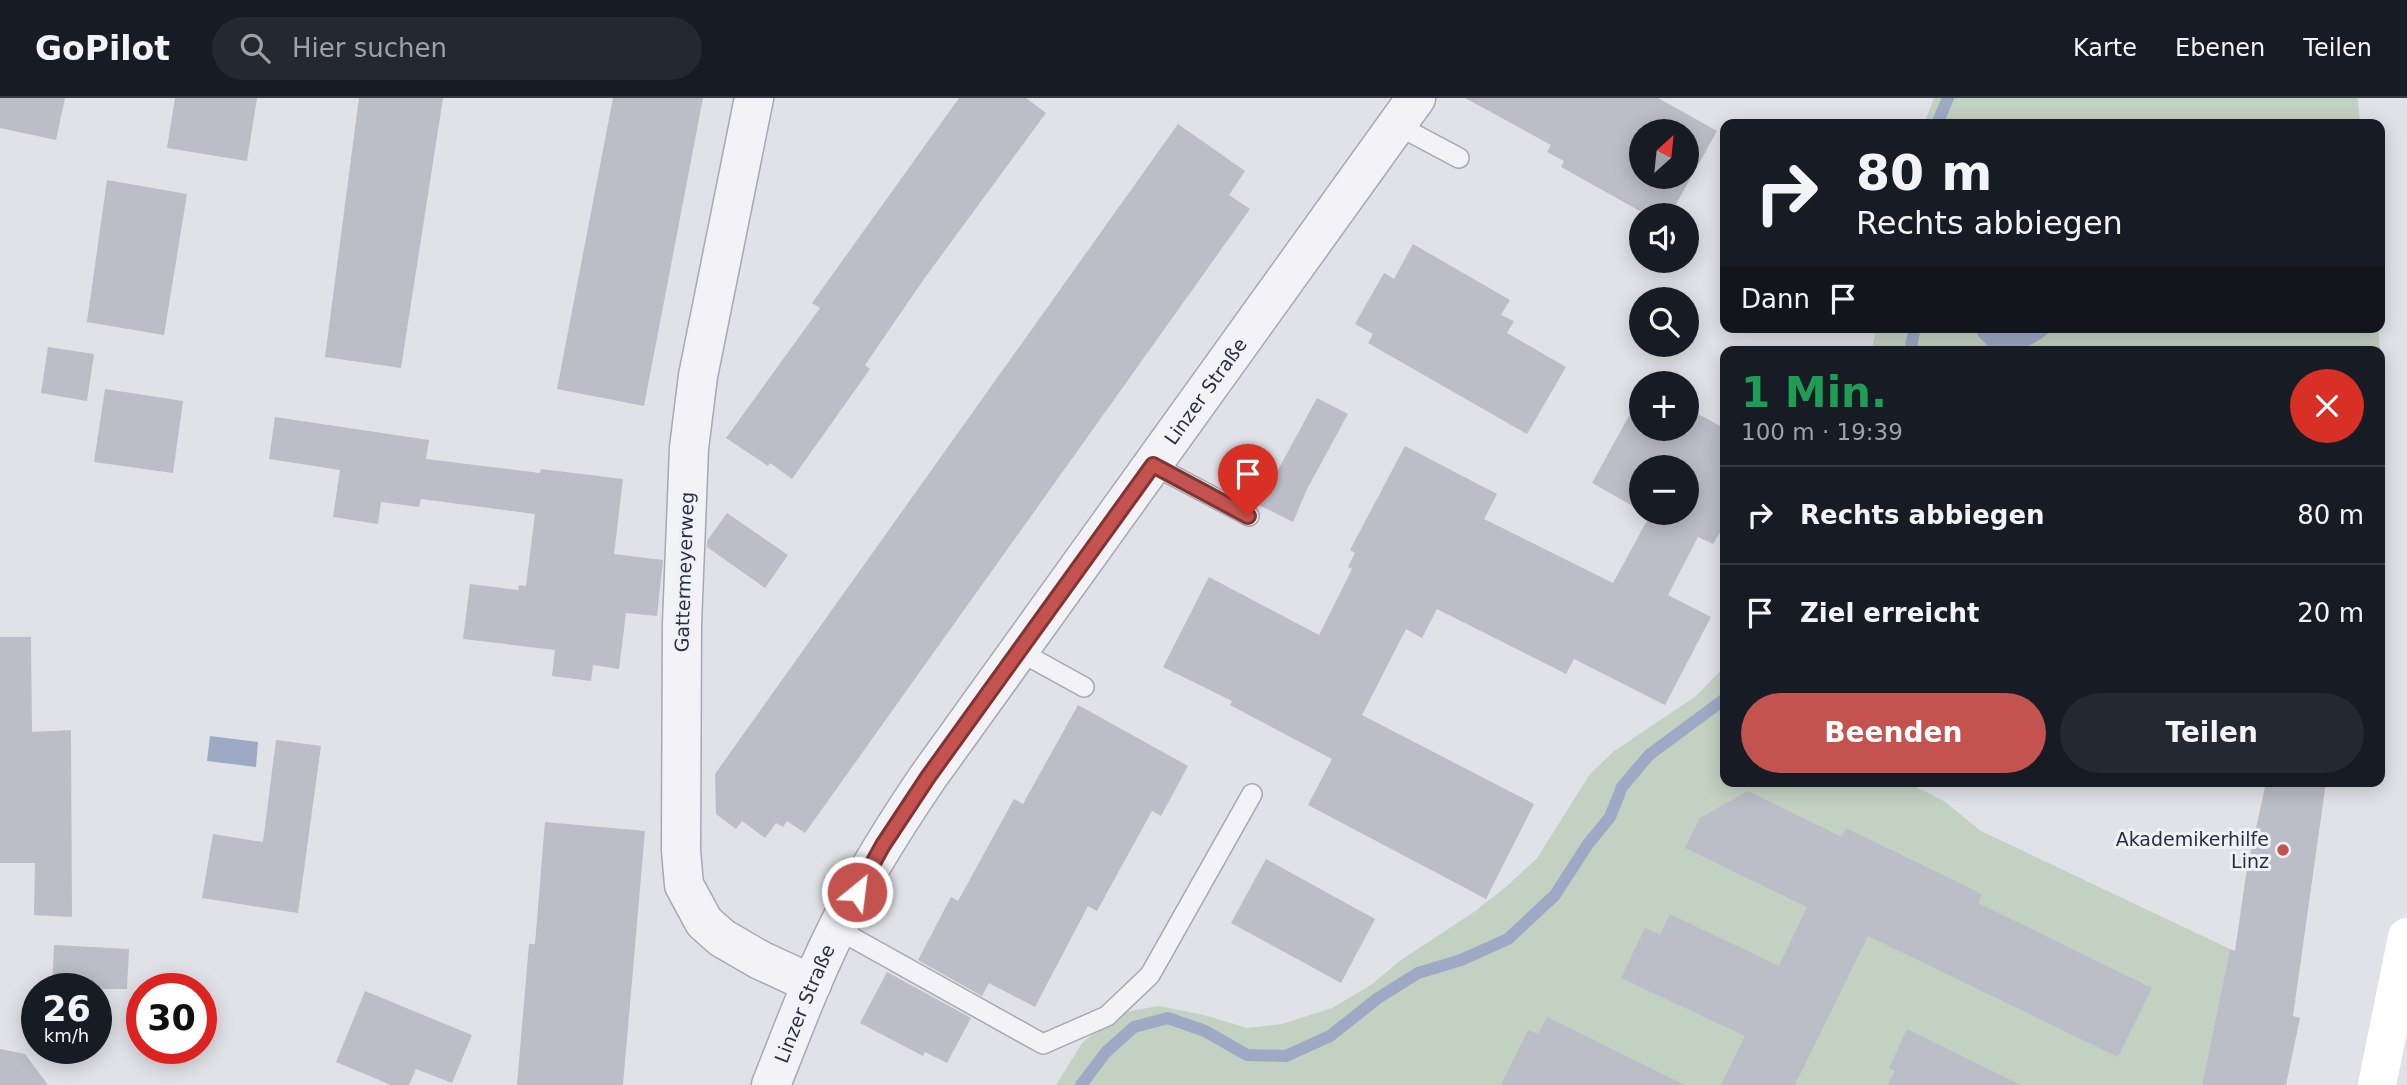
<!DOCTYPE html>
<html lang="de">
<meta charset="utf-8">
<style>
body{margin:0;font-family:"DejaVu Sans",sans-serif;background:#242831;color:#f1f3f6;height:100vh;display:flex;flex-direction:column;font-size:26px;white-space:nowrap}
*{box-sizing:border-box;margin:0}
p{font-size:23px;color:#9ea1a6}
.icon{flex:none;width:38px;height:38px;fill:none;stroke:currentColor;stroke-width:2;stroke-linecap:round;stroke-linejoin:round}
.map{position:relative;flex:1;overflow:hidden}
.side{position:absolute;left:1720px;top:248px;width:665px;height:441px;display:flex;flex-direction:column;background:#171b24;border-radius:14px;box-shadow:0 4px 18px #0003}
.side>*{flex:none}
.banner{position:absolute;left:1720px;top:21px;width:665px;height:214px;border-radius:14px;box-shadow:0 4px 18px #0003;background:#171b24;color:#f1f3f6;overflow:hidden}
.needle{width:46px;rotate:27deg}
.tools{position:absolute;left:1629px;top:21px;display:grid;gap:14px}
.tools a{display:grid;place-items:center;width:70px;height:70px;border-radius:50%;background:#171b24;box-shadow:0 4px 18px #0003;font-size:35px}
.speed{position:absolute;left:21px;top:875px;display:flex;gap:14px;font-size:35px;font-weight:700;text-align:center}
.speed>*{display:grid;place-content:center;width:91px;height:91px;border-radius:50%;background:#171b24;box-shadow:0 4px 18px #0003;line-height:1}
.speed small{font-size:18px;font-weight:400}
.speed .limit{border:10px solid #d22;background:#fff;color:#111}
.pin{position:absolute;display:grid;place-items:center;width:60px;height:60px;color:#fff;margin:-72px -30px;border-radius:50% 50% 50% 0;rotate:-45deg;box-shadow:0 0 7px #0007}
.pin .icon{rotate:45deg}
.me{position:absolute;width:77px;margin:-38px;rotate:29deg;stroke-linejoin:round;filter:drop-shadow(0 0 5px #0008)}
.turn{display:flex;align-items:center;gap:24px;height:147px;padding:0 21px;font-size:32px}
.turn .icon{width:91px;height:91px;stroke-width:2.5}
.turn b{display:block;font-size:49px;line-height:60px}
.then{display:flex;align-items:center;height:66px;padding:0 21px;background:#0003;gap:14px;font-size:26px}
.round{display:grid;place-items:center;flex:none;width:74px;height:74px;border-radius:37px;background:#242831}
.headline{display:flex;align-items:center;justify-content:space-between;height:119px;padding:0 21px}
h1{font-size:42px;font-weight:700;line-height:52px;color:#1e9e55}
.button{display:flex;gap:14px;margin-top:auto;padding:14px 21px}
.button a{flex:1;height:80px;border-radius:42px;background:#c4534f;color:#fff;font-size:28px;font-weight:700;line-height:80px;text-align:center}
.button a+a{background:#242831;color:#f1f3f6}
ul{padding:0;list-style:none}
li{display:flex;align-items:center;gap:21px;height:98px;padding:0 21px;border-top:2px solid #363941}
li div{flex:1}
li b{display:block;font-size:26px}
li em{font-style:normal}
header{display:flex;align-items:center;gap:42px;box-sizing:border-box;height:98px;padding:0 35px;background:#171b24;border-bottom:2px solid #363941}
header strong{font-size:33px}
nav{display:flex;gap:38px;margin-inline-start:auto;font-size:24px}
.search{width:490px;height:63px;background:#242831;display:flex;align-items:center;gap:18px;box-sizing:border-box;padding:0 24px;border-radius:38px;color:#9ea1a6;font-size:26px}
.map>svg:first-child{display:block}
.green{fill:#c3d1c2}
.water{fill:#9eaac5}
.lines{fill:none;stroke-linecap:round;stroke-linejoin:round}
.stream{stroke:#9eaac5;stroke-width:12}
.building{fill:#bbbdc7;fill-rule:evenodd}
.lane-casing{stroke:#a6a8b2;stroke-width:22}
.street-casing{stroke:#a6a8b2;stroke-width:41}
.lane{stroke:#f3f3f7;stroke-width:19}
.street{stroke:#f3f3f7;stroke-width:38}
.secondary{stroke:#fff;stroke-width:38}
.route-casing{stroke:#7f3633;stroke-width:18}
.route{stroke:#c4534f;stroke-width:12}
.poi-dot{fill:#c4534f;stroke:#f0f1f6;stroke-width:2.5}
.labels{text-anchor:middle;dominant-baseline:central;stroke-width:6;stroke-linejoin:round;paint-order:stroke}
.street-label{font-size:19px;fill:#2a2e3e;stroke:#f0f1f6}
.poi-label{font-size:19px;fill:#2a2e3e;stroke:#f0f1f6;text-anchor:end}
</style>
<header>
<strong>GoPilot</strong>
<div class="search"><svg class="icon" aria-label="search" viewBox="0 0 24 24"><circle cx="10" cy="10" r="6"/><path d="M15 15l6 6"/></svg>Hier suchen</div>
<nav><a>Karte</a><a>Ebenen</a><a>Teilen</a></nav>
</header>
<div class="map">
<svg width="2407" height="987" viewBox="0 0 2407 987">
<rect width="100%" height="100%" fill="#e0e2e8"/>
<!-- green -->
<g class="green">
<polygon points="1934,0 2358,0 2360,26 1924,26"/>
<polygon points="1877,229 2378,229 2382,270 2380,390 2380,254 1871,254"/>
<polygon points="1725,568 1726,684 1906,684 1944,703 1981,733 2230,851 2202,987 1056,987 1082,945 1119,915 1159,908 1204,917 1247,930 1282,926 1332,910 1371,887 1401,862 1474,814 1507,788 1537,760 1590,676 1613,654 1696,598"/>
</g>
<!-- water -->
<g class="water">
<path d="M 1977,229 L 2056,229 C 2036,246 2020,256 1993,253 L 1978,238 Z"/>
<polygon points="210,638 258,644 256,669 207,663"/>
</g>
<g class="lines">
<!-- stream -->
<g class="stream">
<polyline points="1937,26 1948,0"/>
<polyline points="1910,254 1915,229"/>
<polyline points="1081,987 1106,954 1134,929 1168,920 1205,933 1247,957 1286,958 1330,938 1378,900 1418,875 1461,862 1508,841 1555,797 1588,746 1610,719 1622,689 1649,657 1726,600"/>
</g>
</g>
<!-- building -->
<g class="building">
<polygon points="0,0 65,0 56,42 0,30"/>
<polygon points="175,0 257,0 247,63 167,50"/>
<polygon points="359,0 443,0 401,270 325,259"/>
<polygon points="613,0 703,0 644,308 557,291"/>
<polygon points="959,0 1026,0 1046,15 924,181 865,267 870,271 792,381 770,365 768,368 726,340 820,210 812,205"/>
<path d="M 1465,0 L 1658,0 L 1717,33 L 1670,117 L 1647,117 L 1561,69 L 1564,63 L 1547,54 L 1551,47 ZM 1642,33 L 1687,33 L 1687,79 L 1642,79 Z"/>
<polygon points="1178,26 1245,73 1229,97 1250,111 805,735 787,723 783,729 776,725 765,740 742,723 736,731 716,716 715,676"/>
<polygon points="107,82 187,96 164,237 87,224"/>
<polygon points="1413,146 1510,202 1501,217 1514,223 1507,235 1566,269 1527,336 1368,245 1373,236 1355,226 1384,175 1394,181"/>
<polygon points="48,249 94,256 87,303 41,295"/>
<polygon points="105,291 183,303 173,375 94,364"/>
<polygon points="1642,294 1642,331 1687,331 1687,325 1689,327 1696,315 1726,331 1726,425 1713,446 1698,439 1668,497 1711,519 1665,607 1574,561 1566,576 1437,511 1422,540 1406,531 1362,617 1534,706 1486,801 1308,707 1332,661 1230,607 1232,603 1163,569 1209,479 1319,537 1352,471 1348,469 1355,455 1350,452 1405,348 1497,396 1484,421 1613,485 1650,417 1645,415 1687,415 1687,369 1642,369 1642,413 1592,385"/>
<polygon points="1317,300 1348,316 1307,391 1293,424 1259,407"/>
<polygon points="275,319 429,342 426,361 540,375 541,371 623,381 614,456 663,462 657,518 626,515 619,571 593,567 591,583 552,578 555,552 463,541 470,486 518,492 519,487 526,488 535,416 421,401 419,409 381,404 378,426 333,419 340,372 269,361"/>
<polygon points="727,415 788,457 765,490 707,449 707,443"/>
<polygon points="0,539 31,539 32,634 71,632 72,819 34,817 35,765 0,765"/>
<polygon points="1078,607 1188,668 1161,718 1152,713 1097,813 1088,808 1035,909 989,885 982,898 918,862 951,799 958,803 1014,701 1023,706"/>
<polygon points="276,642 321,648 298,815 202,800 213,736 263,744"/>
<polygon points="2266,684 2326,684 2293,918 2300,920 2286,987 2202,987 2230,851 2235,853 2246,777"/>
<polygon points="1748,693 1842,739 1846,730 1982,796 1978,805 2152,890 2118,959 1868,838 1795,987 1721,987 1745,938 1621,880 1645,830 1660,837 1670,816 1779,868 1807,809 1685,750 1700,720"/>
<polygon points="545,724 645,733 623,987 517,987 529,846 535,846"/>
<polygon points="1266,761 1375,821 1341,885 1231,825"/>
<polygon points="54,847 129,851 127,891 52,891"/>
<polygon points="887,874 971,920 947,965 925,954 923,958 860,925"/>
<polygon points="365,893 472,937 452,985 416,971 409,987 391,987 336,964"/>
<polygon points="1547,919 1685,987 1501,987 1528,932 1538,936"/>
<polygon points="1907,931 2021,987 1888,987 1895,973 1889,970"/>
<polygon points="0,951 25,956 48,987 0,987"/>
</g>
<g class="lines">
<defs>
<g id="lane">
<polyline points="1397,27 1459,60"/>
<polyline points="1153,367 1249,418"/>
<polyline points="1019,553 1084,589"/>
<polyline points="837,831 1043,946 1107,918 1150,877 1252,696"/>
</g>
<g id="street">
<polyline points="754,0 698,278 689,350 682,526 681,752 684,787 704,824 722,840 760,862 812,886"/>
<path id="s1" d="M 771,987 C 794,929 816,870 845,815 C 870,768 898,723 928,679 L 1416,0"/>
</g>
</defs>
<!-- lane casing -->
<use href="#lane" class="lane-casing"/>
<!-- street casing -->
<use href="#street" class="street-casing"/>
<!-- lane -->
<use href="#lane" class="lane"/>
<!-- street -->
<use href="#street" class="street"/>
<!-- secondary -->
<polyline class="secondary" points="2377,987 2407,839"/>
</g>
<g class="lines">
<defs>
<polyline id="route" points="857,794 883,747 928,679 1153,367 1248,418"/>
</defs>
<!-- route casing -->
<use href="#route" class="route-casing"/>
<!-- route -->
<use href="#route" class="route"/>
</g>
<!-- markers -->
<circle class="poi-dot" cx="2283" cy="752" r="7"/>
<g class="labels">
<!-- street labels -->
<g class="street-label">
<text stroke="none"><textPath href="#s1" startOffset="822">Linzer Straße</textPath></text>
<text transform="translate(684 474) rotate(-88)">Gattermeyerweg</text>
<text stroke="none"><textPath href="#s1" startOffset="88">Linzer Straße</textPath></text>
</g>
<!-- poi labels -->
<g class="poi-label">
<text x="2269" y="741">Akademikerhilfe<tspan x="2269" dy="22">Linz</tspan></text>
</g>
</g>
</svg>
<div class="tools">
<a><svg class="needle" viewBox="-14 -14 28 28"><path d="M0-13l5 13h-10z" fill="#e53935"/><path d="M0 13l5-13h-10z" fill="#9ea1a6"/></svg></a>
<a><svg class="icon" aria-label="sound" viewBox="0 0 24 24"><path d="M4 9h4l5-4v14l-5-4H4zM17 9q2 3 0 6"/></svg></a>
<a><svg class="icon" aria-label="search" viewBox="0 0 24 24"><circle cx="10" cy="10" r="6"/><path d="M15 15l6 6"/></svg></a>
<a>+</a>
<a>−</a>
</div>
<div class="speed"><div>26<small>km/h</small></div><div class="limit">30</div></div>
<div class="pin" style="left:1248px;top:418px;background:#d93025"><svg class="icon" aria-label="arrive" viewBox="0 0 24 24"><path d="M6 21V4h12l-3 4 3 4H6"/></svg></div>
<svg class="me" style="left:857px;top:794px" viewBox="-20 -20 40 40"><circle r="17" fill="#c4534f" stroke="#fff" stroke-width="3"/><path d="M0-11L8 9 0 5-8 9z" fill="#fff"/></svg>
<div class="banner">
<div class="turn"><svg class="icon" aria-label="right" viewBox="0 0 24 24"><path d="M7 20v-9h11M14 6l5 5-5 5"/></svg><div><b>80 m</b>Rechts abbiegen</div></div>
<div class="then">Dann<svg class="icon" aria-label="arrive" viewBox="0 0 24 24"><path d="M6 21V4h12l-3 4 3 4H6"/></svg></div>
</div>
<section class="side">
<div class="headline"><div><h1>1 Min.</h1><p>100 m · 19:39</p></div><a class="round" style="background:#d93025;color:#fff"><svg class="icon" aria-label="close" viewBox="0 0 24 24"><path d="M6 6l12 12M18 6L6 18"/></svg></a></div>
<ul>
<li><svg class="icon" aria-label="right" viewBox="0 0 24 24"><path d="M7 20v-9h11M14 6l5 5-5 5"/></svg><div><b>Rechts abbiegen</b></div><em>80 m</em></li>
<li><svg class="icon" aria-label="arrive" viewBox="0 0 24 24"><path d="M6 21V4h12l-3 4 3 4H6"/></svg><div><b>Ziel erreicht</b></div><em>20 m</em></li>
</ul>
<div class="button"><a>Beenden</a><a>Teilen</a></div>
</section>
</div>
